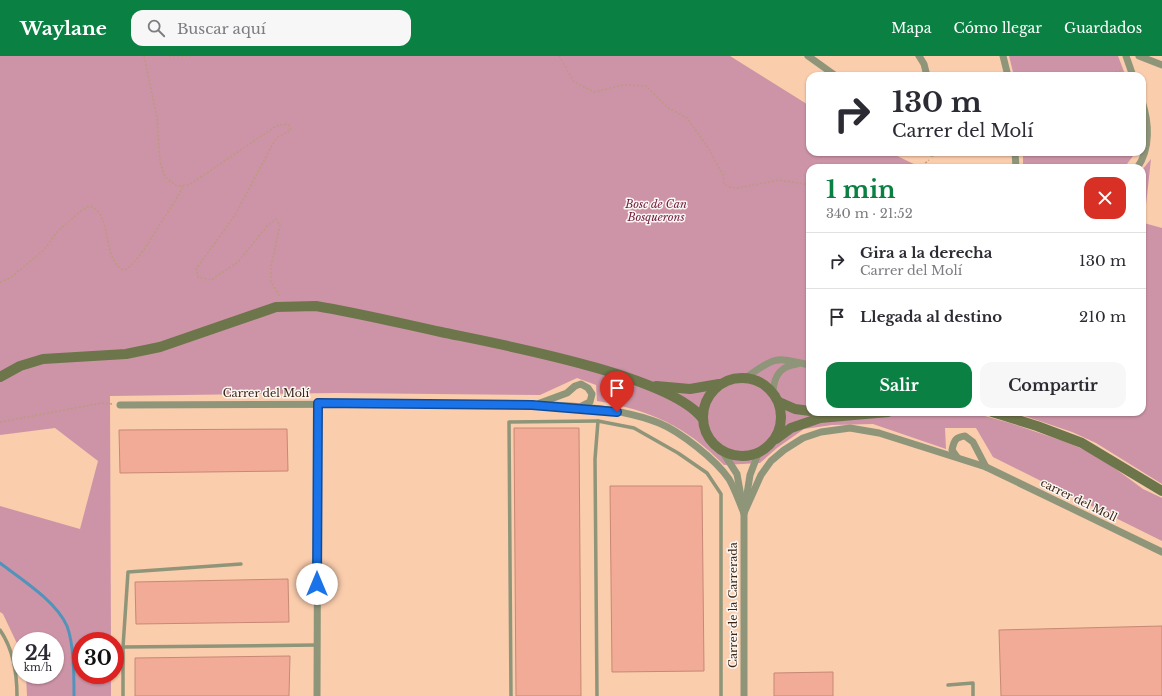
<!DOCTYPE html>
<html lang="es">
<meta charset="utf-8">
<style>
body{margin:0;font-family:"Libre Baskerville",serif;background:#f7f7f7;color:#2b2b33;height:100vh;display:flex;flex-direction:column;font-size:15px;white-space:nowrap}
*{box-sizing:border-box;margin:0}
p{font-size:13px;color:#7c7c81}
.icon{flex:none;width:22px;height:22px;fill:none;stroke:currentColor;stroke-width:2;stroke-linecap:round;stroke-linejoin:round}
.map{position:relative;flex:1;overflow:hidden}
.panel{position:absolute;left:806px;top:108px;width:340px;height:252px;display:flex;flex-direction:column;background:#fff;border-radius:12px;box-shadow:0 1px 3px #0004}
.panel>*{flex:none}
.hud{position:absolute;left:806px;top:16px;width:340px;height:84px;border-radius:12px;box-shadow:0 1px 3px #0004;background:#fff;color:#2b2b33;overflow:hidden}
.speed{position:absolute;left:12px;top:576px;display:flex;gap:8px;font-size:20px;font-weight:700;text-align:center}
.speed>*{display:grid;place-content:center;width:52px;height:52px;border-radius:50%;background:#fff;box-shadow:0 1px 3px #0004;line-height:1}
.speed small{font-size:10px;font-weight:400}
.speed .limit{border:6px solid #d22;background:#fff;color:#111}
.pin{position:absolute;display:grid;place-items:center;width:34px;height:34px;color:#fff;margin:-41px -17px;border-radius:50% 50% 50% 0;rotate:-45deg;box-shadow:0 0 4px #0007}
.pin .icon{rotate:45deg}
.me{position:absolute;width:44px;margin:-22px;rotate:0deg;stroke-linejoin:round;filter:drop-shadow(0 0 3px #0008)}
.turn{display:flex;align-items:center;gap:14px;height:84px;padding:0 20px;font-size:18px}
.turn .icon{width:52px;height:52px;stroke-width:2.5}
.turn b{display:block;font-size:28px;line-height:34px}
.round{display:grid;place-items:center;flex:none;width:42px;height:42px;border-radius:12px;background:#f7f7f7}
.headline{display:flex;align-items:center;justify-content:space-between;height:68px;padding:0 20px}
h1{font-size:24px;font-weight:700;line-height:30px;color:#0b8043}
.primary-button{display:flex;gap:8px;margin-top:auto;padding:8px 20px}
.primary-button a{flex:1;height:46px;border-radius:12px;background:#0b8043;color:#fff;font-size:16px;font-weight:700;line-height:46px;text-align:center}
.primary-button a+a{background:#f7f7f7;color:#2b2b33}
ul{padding:0;list-style:none}
li{display:flex;align-items:center;gap:12px;height:56px;padding:0 20px;border-top:1px solid #e1e1e2}
li div{flex:1}
li b{display:block;font-size:15px}
li em{font-style:normal}
header{display:flex;align-items:center;gap:24px;box-sizing:border-box;height:56px;padding:0 20px;background:#0b8043;color:#fff}
header strong{font-size:19px}
nav{display:flex;gap:22px;margin-inline-start:auto;font-size:14px}
.search{width:280px;height:36px;background:#f7f7f7;display:flex;align-items:center;gap:10px;box-sizing:border-box;padding:0 14px;border-radius:12px;color:#7c7c81;font-size:15px}
.map>svg:first-child{display:block}
.green{fill:#cd94a7}
.lines{fill:none;stroke-linecap:round;stroke-linejoin:round}
.stream{stroke:#5293bb;stroke-width:3}
.building{fill:#f2ab96;stroke:#c78875}
.path{stroke:#be997e;stroke-width:1.5;stroke-dasharray:2 2;stroke-linecap:butt}
.lane{stroke:#8f9579;stroke-width:3.5}
.street{stroke:#8f9579;stroke-width:7}
.secondary{stroke:#6d754b;stroke-width:10}
.route-casing{stroke:#114b97;stroke-width:10}
.route{stroke:#1a73e8;stroke-width:7}
.labels{text-anchor:middle;dominant-baseline:central;stroke-width:3;stroke-linejoin:round;paint-order:stroke}
.park-label{font-size:11px;font-style:italic;fill:#6d1b40;stroke:#fdf7f3}
.street-label{font-size:11px;fill:#3b2616;stroke:#fdf7f3}
</style>
<header>
<strong>Waylane</strong>
<div class="search"><svg class="icon" aria-label="search" viewBox="0 0 24 24"><circle cx="10" cy="10" r="6"/><path d="M15 15l6 6"/></svg>Buscar aquí</div>
<nav><a>Mapa</a><a>Cómo llegar</a><a>Guardados</a></nav>
</header>
<div class="map">
<svg width="1162" height="640" viewBox="0 0 1162 640">
<rect width="100%" height="100%" fill="#facdad"/>
<!-- green -->
<g class="green">
<path d="M 0,0 L 730,0 L 810,50 L 810,96 L 889,96 L 922,112 L 810,112 L 810,356 L 970,356 L 1010,367 L 1063,385 L 1090,396 L 1105,405 L 1143,433 L 1162,442 L 1162,485 L 993,401 L 976,372 L 945,372 L 946,393 L 873,368 L 832,369 L 804,373 L 777,392 L 760,407 L 724,409 C 686,370 650,354 597,345 L 596,329 L 577,322 L 540,339 L 338,337 L 110,340 L 111,585 L 81,585 L 81,619 L 111,619 L 111,640 L 27,640 L 26,619 L 55,619 L 55,585 L 21,585 L 21,596 L 3,558 L 0,556 L 0,450 L 80,473 L 98,405 L 55,372 L 0,379 Z"/>
<polygon points="1009,0 1118,0 1125,18 1116,20 1014,20"/>
<polygon points="1023,96 1136,96 1124,112 1023,112"/>
<polygon points="1151,103 1144,167 1162,172 1162,428 1096,387 1072,376 1013,356 1142,356 1142,114"/>
</g>
<g class="lines">
<!-- stream -->
<path class="stream" d="M 0,507 C 21,523 56,545 67,570 C 74,588 74,620 74,640"/>
</g>
<!-- building -->
<g class="building">
<polygon points="514,372 579,372 581,640 516,640"/>
<polygon points="287,373 288,415 120,417 119,374"/>
<polygon points="610,430 702,430 704,615 612,616"/>
<polygon points="288,523 289,566 136,568 135,526"/>
<polygon points="1162,570 1162,640 1001,640 999,574"/>
<polygon points="290,600 289,640 135,640 135,602"/>
<polygon points="833,616 833,640 774,640 774,617"/>
</g>
<g class="lines">
<!-- path -->
<g class="path">
<polyline points="144,0 157,62 160,106 165,121 177,130 189,129 276,70 288,68 291,74 276,82 235,159 196,213 198,221 211,224 238,206 267,170 276,163 280,169 271,210 271,226 280,241"/>
<polyline points="169,0 190,0"/>
<polyline points="559,0 574,26 594,36 623,29 646,30 667,51 687,62 709,93 723,119 724,128 729,131 738,132 780,124 810,129"/>
<polyline points="1104,20 1122,14"/>
<polyline points="919,112 929,104"/>
<path d="M 0,226 L 10,222 L 44,194 L 57,176 L 81,155 L 89,150 C 114,157 100,200 123,214 L 127,213 C 143,198 146,190 157,173 C 166,158 176,145 183,130"/>
<polyline points="0,366 102,347 112,348"/>
</g>
<!-- lane -->
<g class="lane">
<path d="M 0,574 C 14,594 17,617 17,640"/>
<polyline points="123,591 128,516 241,508"/>
<polyline points="948,629 973,627 973,640"/>
<polyline points="123,640 123,591 317,589"/>
<polyline points="511,640 509,366 598,365"/>
<polyline points="597,640 595,403 598,365 634,372 678,397 707,417 721,438 721,640"/>
</g>
<!-- street -->
<g class="street">
<polyline points="808,0 836,20"/>
<polyline points="919,0 924,8 927,20"/>
<polyline points="1003,0 1008,20"/>
<polyline points="1126,0 1133,20"/>
<polyline points="1139,0 1162,9"/>
<polyline points="932,96 932,97"/>
<polyline points="1015,96 1016,112"/>
<path d="M 1137,112 C 1151,93 1149,66 1142,45"/>
<path d="M 747,321 C 777,299 776,302 810,309"/>
<path d="M 773,336 C 774,319 781,310 797,308"/>
<polyline points="540,347 567,337 575,330 581,328 588,332 592,338 590,346 580,351"/>
<path d="M 120,349 C 231,348 342,348 452,348 C 514,349 602,344 659,367 C 681,376 716,404 729,423 C 735,433 739,446 744,457"/>
<polyline points="722,395 737,418 742,446"/>
<path d="M 957,401 L 952,394 C 954,384 956,381 965,380 L 973,386 L 986,411"/>
<polyline points="744,457 761,419 771,405 784,394 803,382 821,376 850,372 879,377 986,411 1162,496"/>
<polyline points="317,640 318,347"/>
<polyline points="744,640 744,457 750,419 758,398"/>
</g>
<!-- secondary -->
<g class="secondary">
<path d="M 0,321 L 20,310 L 43,303 L 126,298 L 160,291 L 276,251 L 316,250 C 358,257 399,267 441,276 C 498,288 669,319 702,362"/>
<circle cx="742" cy="361" r="39"/>
<polyline points="656,330 690,333 719,328"/>
<polyline points="779,346 795,353 810,355"/>
<polyline points="992,356 1037,370 1082,387 1162,435"/>
<polyline points="776,383 791,372 820,362 888,356"/>
</g>
</g>
<g class="lines">
<defs>
<polyline id="route" points="317,528 318,347 532,349 617,356"/>
</defs>
<!-- route casing -->
<use href="#route" class="route-casing"/>
<!-- route -->
<use href="#route" class="route"/>
</g>
<g class="labels">
<!-- park labels -->
<g class="park-label">
<text x="656" y="148">Bosc de Can<tspan x="656" dy="13">Bosquerons</tspan></text>
</g>
<!-- street labels -->
<g class="street-label">
<text x="266" y="337">Carrer del Molí</text>
<text transform="translate(1079 444) rotate(26)">carrer del Moll</text>
<text transform="translate(733 549) rotate(-90)">Carrer de la Carrerada</text>
</g>
</g>
</svg>
<div class="speed"><div>24<small>km/h</small></div><div class="limit">30</div></div>
<div class="pin" style="left:617px;top:356px;background:#d93025"><svg class="icon" aria-label="arrive" viewBox="0 0 24 24"><path d="M6 21V4h12l-3 4 3 4H6"/></svg></div>
<svg class="me" style="left:317px;top:528px" viewBox="-20 -20 40 40"><circle r="19" fill="#fff"/><path d="M0-13L10 11 0 6-10 11z" fill="#1a73e8"/></svg>
<div class="hud">
<div class="turn"><svg class="icon" aria-label="right" viewBox="0 0 24 24"><path d="M7 20v-9h11M14 6l5 5-5 5"/></svg><div><b>130 m</b>Carrer del Molí</div></div>
</div>
<section class="panel">
<div class="headline"><div><h1>1 min</h1><p>340 m · 21:52</p></div><a class="round" style="background:#d93025;color:#fff"><svg class="icon" aria-label="close" viewBox="0 0 24 24"><path d="M6 6l12 12M18 6L6 18"/></svg></a></div>
<ul>
<li><svg class="icon" aria-label="right" viewBox="0 0 24 24"><path d="M7 20v-9h11M14 6l5 5-5 5"/></svg><div><b>Gira a la derecha</b><p>Carrer del Molí</p></div><em>130 m</em></li>
<li><svg class="icon" aria-label="arrive" viewBox="0 0 24 24"><path d="M6 21V4h12l-3 4 3 4H6"/></svg><div><b>Llegada al destino</b></div><em>210 m</em></li>
</ul>
<div class="primary-button"><a>Salir</a><a>Compartir</a></div>
</section>
</div>
